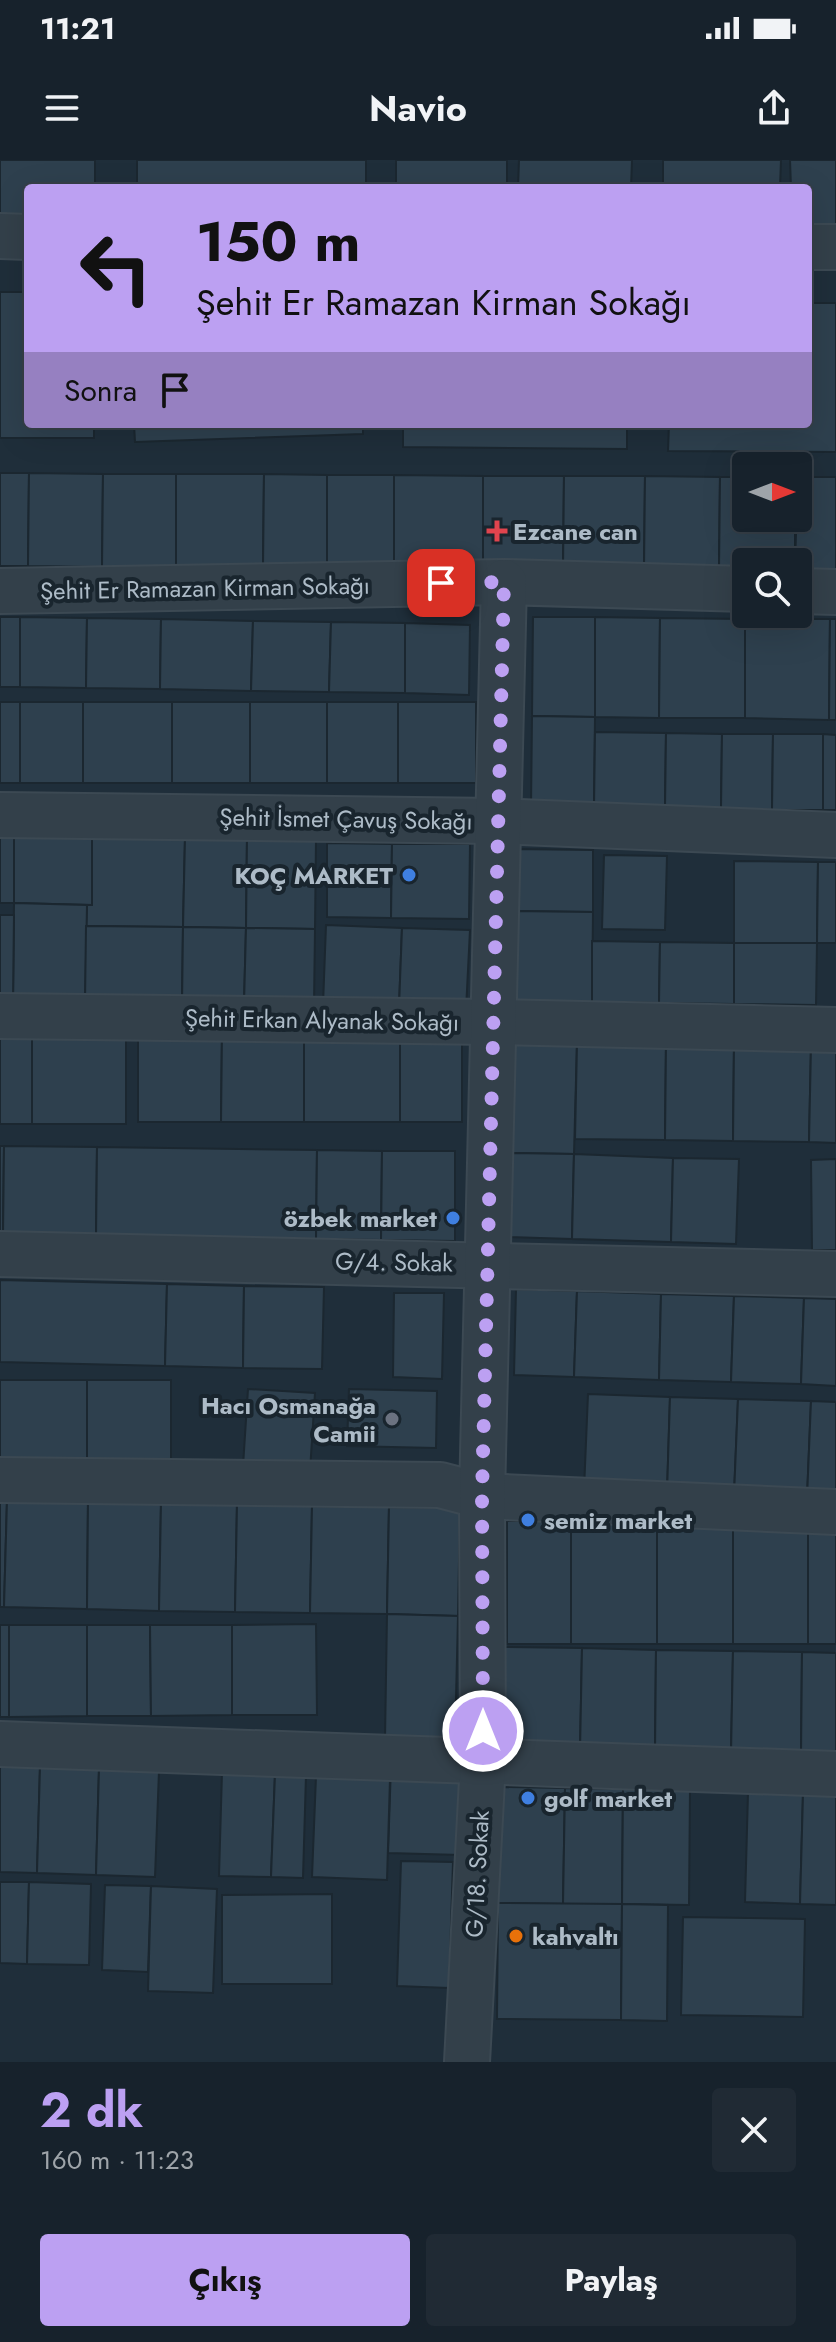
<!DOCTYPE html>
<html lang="tr">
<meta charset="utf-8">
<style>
body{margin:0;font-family:Jost,sans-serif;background:#202a34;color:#f1f3f6;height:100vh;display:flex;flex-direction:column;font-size:30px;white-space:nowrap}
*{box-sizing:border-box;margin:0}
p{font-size:26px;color:#9ea4a9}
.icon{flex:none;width:44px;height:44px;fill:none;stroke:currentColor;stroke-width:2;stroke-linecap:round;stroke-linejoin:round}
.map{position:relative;height:1902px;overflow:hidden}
.panel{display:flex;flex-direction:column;background:#17222c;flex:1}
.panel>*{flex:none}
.guide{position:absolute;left:24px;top:24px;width:788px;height:244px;border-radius:8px;box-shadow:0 8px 32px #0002,0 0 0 2px #363f48;background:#bca0f2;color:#111;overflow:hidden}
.needle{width:52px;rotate:90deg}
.controls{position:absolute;left:732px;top:292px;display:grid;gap:16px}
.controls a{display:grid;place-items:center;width:80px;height:80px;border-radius:8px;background:#17222c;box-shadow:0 8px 32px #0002,0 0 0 2px #363f48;font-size:40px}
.pin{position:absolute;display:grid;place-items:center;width:68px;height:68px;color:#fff;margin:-34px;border-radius:16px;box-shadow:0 4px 12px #0006}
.me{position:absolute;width:88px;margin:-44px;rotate:0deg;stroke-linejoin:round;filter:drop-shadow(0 0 6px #0008)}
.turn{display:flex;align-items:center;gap:28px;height:168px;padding:0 40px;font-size:36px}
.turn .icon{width:104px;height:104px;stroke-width:2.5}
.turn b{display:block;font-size:56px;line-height:68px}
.then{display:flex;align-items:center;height:76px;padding:0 40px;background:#0003;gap:16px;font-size:30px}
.round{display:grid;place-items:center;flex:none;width:84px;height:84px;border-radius:8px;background:#202a34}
.summary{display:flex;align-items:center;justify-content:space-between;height:136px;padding:0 40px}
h1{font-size:48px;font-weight:700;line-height:60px;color:#bca0f2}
.button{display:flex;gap:16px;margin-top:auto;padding:16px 40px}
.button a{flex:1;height:92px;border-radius:8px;background:#bca0f2;color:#111;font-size:32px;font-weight:700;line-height:92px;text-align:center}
.button a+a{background:#202a34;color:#f1f3f6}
.status{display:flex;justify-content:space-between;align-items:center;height:56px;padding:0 40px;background:#17222c;direction:ltr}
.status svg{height:22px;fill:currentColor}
header{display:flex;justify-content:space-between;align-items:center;height:104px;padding:0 40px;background:#17222c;font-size:36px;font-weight:700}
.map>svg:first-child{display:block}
.building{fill:#2e404e;stroke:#1b2730;stroke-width:2}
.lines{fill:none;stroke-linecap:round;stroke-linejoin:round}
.minor-casing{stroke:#3c4953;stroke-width:48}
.minor{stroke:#33404a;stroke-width:44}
.route{stroke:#bca0f2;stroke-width:14;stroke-dasharray:0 25.2}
.health-dot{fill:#e0444e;stroke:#19252e;stroke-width:3}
.shop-dot{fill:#3f7fe0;stroke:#19252e;stroke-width:3}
.worship-dot{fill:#6b7280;stroke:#19252e;stroke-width:3}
.food-dot{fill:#e8710a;stroke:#19252e;stroke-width:3}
.labels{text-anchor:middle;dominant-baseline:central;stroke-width:8;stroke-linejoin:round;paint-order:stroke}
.poi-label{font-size:24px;font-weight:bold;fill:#adbbc7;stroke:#19252e;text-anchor:start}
.street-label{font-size:24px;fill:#adbbc7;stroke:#19252e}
</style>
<div class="status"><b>11:21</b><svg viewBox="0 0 49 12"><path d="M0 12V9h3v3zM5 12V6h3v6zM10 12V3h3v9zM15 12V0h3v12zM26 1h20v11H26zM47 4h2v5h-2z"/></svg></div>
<header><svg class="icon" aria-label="menu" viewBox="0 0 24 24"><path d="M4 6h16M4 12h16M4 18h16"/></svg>Navio<svg class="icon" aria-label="share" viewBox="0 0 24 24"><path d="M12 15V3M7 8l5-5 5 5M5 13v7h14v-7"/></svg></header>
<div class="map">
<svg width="836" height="1902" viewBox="0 0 836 1902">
<rect width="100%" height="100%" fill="#1f2e3a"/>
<!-- building -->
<g class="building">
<polygon points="0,0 95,0 95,28 28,28 28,57 0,56"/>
<rect x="137" y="0" width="229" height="28"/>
<rect x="396" y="0" width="111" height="28"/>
<polygon points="519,0 632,0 631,28 518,28"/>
<polygon points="663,0 781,0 780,28 663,28"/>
<polygon points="790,0 836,0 836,79 808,79 808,28 791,28"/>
<polygon points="0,132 28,132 28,264 94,264 94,278 0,278"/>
<polygon points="808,143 836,143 836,292 668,291 669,264 808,264"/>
<polygon points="134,264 363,264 363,274 135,282"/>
<polygon points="403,264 627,264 627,289 403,287"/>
<polygon points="0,313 29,313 28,406 0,406"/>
<polygon points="29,313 103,314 102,407 28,406"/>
<polygon points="103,314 176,314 176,407 102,407"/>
<polygon points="176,314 264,314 263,407 176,407"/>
<polygon points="264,314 327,315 327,408 263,407"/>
<rect x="327" y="315" width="67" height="93"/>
<polygon points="394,315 483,316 483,409 394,408"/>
<polygon points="483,316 564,316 563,409 483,409"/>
<polygon points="564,316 645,316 644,409 563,409"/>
<polygon points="645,316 720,317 719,410 644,409"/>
<polygon points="720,317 746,317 746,358 795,358 795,402 746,402 746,410 719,410"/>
<polygon points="798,317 836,317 836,410 798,410 798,402 795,402"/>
<rect x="0" y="457" width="20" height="70"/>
<polygon points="20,457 87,458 86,528 20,527"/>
<polygon points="533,457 595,457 595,557 532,556"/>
<polygon points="595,457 660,458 659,558 595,557"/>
<polygon points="87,458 161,459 160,529 86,528"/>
<polygon points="660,458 745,459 745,558 659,558"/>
<polygon points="161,459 253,461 251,531 160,529"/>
<polygon points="745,459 830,459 829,560 745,558"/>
<polygon points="830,459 836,459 836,560 829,560"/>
<polygon points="253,461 331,462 329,532 251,531"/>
<polygon points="331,462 405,463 405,533 329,532"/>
<polygon points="405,463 470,465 469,535 405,533"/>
<rect x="0" y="542" width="20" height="81"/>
<rect x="20" y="542" width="63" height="81"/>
<rect x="83" y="542" width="89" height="81"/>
<rect x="172" y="542" width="78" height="81"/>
<rect x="250" y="542" width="77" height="81"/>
<rect x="327" y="542" width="71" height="81"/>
<rect x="398" y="542" width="78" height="81"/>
<polygon points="532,556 595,557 594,648 531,647"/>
<polygon points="595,572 666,573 665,648 594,648"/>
<polygon points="666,573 722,574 721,649 665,648"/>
<polygon points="722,574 773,574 772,650 721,649"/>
<polygon points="773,574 823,574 823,650 772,650"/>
<polygon points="823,574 836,575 836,650 823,650"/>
<rect x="0" y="675" width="14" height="68"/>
<polygon points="14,675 92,677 92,745 14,743"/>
<polygon points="92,677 185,678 183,767 86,766 87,745 92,745"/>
<polygon points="185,678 247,678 246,768 183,767"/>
<polygon points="247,678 316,679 315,769 246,768"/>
<polygon points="327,683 392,684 391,758 327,757"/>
<polygon points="392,684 470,684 469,759 391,758"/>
<polygon points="511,689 593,690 593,752 511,751"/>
<polygon points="604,695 667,696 665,770 602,769"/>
<polygon points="734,701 818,702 817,783 734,783"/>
<polygon points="818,702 836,702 836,783 817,783"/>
<polygon points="14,743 87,745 85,852 13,840"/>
<polygon points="511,751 593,752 592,842 511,842"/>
<polygon points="0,755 14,755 13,840 0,840"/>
<polygon points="326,765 402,768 399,847 323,845"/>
<polygon points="86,766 183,767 182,844 85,842"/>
<polygon points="183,767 246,768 244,844 182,844"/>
<polygon points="246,768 315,769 314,845 244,844"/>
<polygon points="402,768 470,770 466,850 399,847"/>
<polygon points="592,781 660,782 659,843 592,842"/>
<polygon points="660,782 734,783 734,844 659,843"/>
<polygon points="734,783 817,783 816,845 734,844"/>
<rect x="0" y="869" width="32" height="95"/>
<rect x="32" y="869" width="94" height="95"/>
<polygon points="138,872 222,872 221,962 138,962"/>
<polygon points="222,872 304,872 304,962 221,962"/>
<rect x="304" y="872" width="96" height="90"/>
<rect x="400" y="872" width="62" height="90"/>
<polygon points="512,881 577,883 574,994 511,993"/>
<polygon points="577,883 666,883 665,980 575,979"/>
<polygon points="666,883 734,885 733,981 665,980"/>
<polygon points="734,885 811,886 809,982 733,981"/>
<polygon points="811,886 836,886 836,983 809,982"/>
<polygon points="0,986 4,986 3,1075 0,1075"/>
<polygon points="4,986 97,987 96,1077 3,1075"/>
<polygon points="97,987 317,990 316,1079 96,1077"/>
<polygon points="317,990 382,991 381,1080 316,1079"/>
<polygon points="382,991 455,991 455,1081 381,1080"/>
<polygon points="511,993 574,994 572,1079 508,1077"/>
<polygon points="574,994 673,998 671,1082 572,1079"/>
<polygon points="673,998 739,999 736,1084 671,1082"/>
<polygon points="836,999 836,1090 812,1090 811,1000"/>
<polygon points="0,1120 167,1124 165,1206 0,1202"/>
<polygon points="167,1124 244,1126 243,1208 165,1206"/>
<polygon points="244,1126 324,1127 322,1209 243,1208"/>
<polygon points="516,1129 577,1131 574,1217 514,1215"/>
<polygon points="577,1131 661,1134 659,1220 574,1217"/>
<polygon points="394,1133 444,1133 442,1219 393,1217"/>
<polygon points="661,1134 734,1136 731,1222 659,1220"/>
<polygon points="734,1136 804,1138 801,1224 731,1222"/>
<polygon points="804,1138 836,1139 836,1226 801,1224"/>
<rect x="0" y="1220" width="87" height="81"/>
<rect x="87" y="1220" width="84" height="81"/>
<polygon points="248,1229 315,1233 310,1311 243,1306"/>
<polygon points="349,1229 437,1231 436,1288 347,1286"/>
<polygon points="588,1234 670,1237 667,1333 584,1330"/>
<polygon points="670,1237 738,1239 734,1335 667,1333"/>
<polygon points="738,1239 811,1241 807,1338 734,1335"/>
<polygon points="811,1241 836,1242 836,1338 807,1338"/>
<polygon points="0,1340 7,1340 4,1447 0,1447"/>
<polygon points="7,1340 88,1341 87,1449 4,1447"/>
<polygon points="88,1341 161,1343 159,1451 87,1449"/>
<polygon points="161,1343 237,1344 235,1452 159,1451"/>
<polygon points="237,1344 312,1346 310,1453 235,1452"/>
<polygon points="312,1346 389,1347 387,1454 310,1453"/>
<polygon points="389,1347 460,1348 458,1456 387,1454"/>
<rect x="507" y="1361" width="64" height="123"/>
<rect x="571" y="1361" width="86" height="123"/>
<rect x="657" y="1361" width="76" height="123"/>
<rect x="733" y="1361" width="75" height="123"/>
<rect x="808" y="1361" width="28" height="123"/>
<polygon points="387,1454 458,1456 455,1580 385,1579"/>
<polygon points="316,1464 317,1555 232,1555 232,1465"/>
<rect x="0" y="1465" width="9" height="92"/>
<polygon points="9,1465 87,1465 87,1556 9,1557"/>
<polygon points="87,1465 150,1465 151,1556 87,1556"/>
<polygon points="150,1465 232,1465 232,1555 151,1556"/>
<polygon points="505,1487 582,1488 580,1591 503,1589"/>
<polygon points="582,1488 656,1490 655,1592 580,1591"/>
<polygon points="656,1490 733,1491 731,1593 655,1592"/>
<polygon points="733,1491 802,1492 801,1594 731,1593"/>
<polygon points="802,1492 836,1493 836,1595 801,1594"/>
<polygon points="0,1605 40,1607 37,1713 0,1712"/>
<polygon points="391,1605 465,1608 461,1695 388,1693"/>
<polygon points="40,1607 99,1609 96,1715 37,1713"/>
<polygon points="99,1609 159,1611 155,1717 96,1715"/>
<polygon points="222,1612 275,1614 271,1717 219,1716"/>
<polygon points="275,1614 306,1615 303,1718 271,1717"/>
<polygon points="316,1616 390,1619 387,1720 312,1717"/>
<polygon points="500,1627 565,1628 563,1744 498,1743"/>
<polygon points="565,1628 623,1629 622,1744 563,1744"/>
<polygon points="623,1629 690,1629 689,1745 622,1744"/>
<polygon points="748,1633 803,1634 800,1744 745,1742"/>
<polygon points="803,1634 836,1636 836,1745 800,1744"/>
<polygon points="401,1701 453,1702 449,1828 397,1826"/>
<polygon points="0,1722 29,1722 27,1804 0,1803"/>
<polygon points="29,1722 91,1724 89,1805 27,1804"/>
<polygon points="105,1725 151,1726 148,1812 102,1810"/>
<polygon points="151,1726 217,1729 213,1833 148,1831"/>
<polygon points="332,1734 332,1824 222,1824 222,1735"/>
<polygon points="498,1743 622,1744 621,1860 497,1859"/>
<polygon points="622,1744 668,1745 667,1861 621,1860"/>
<polygon points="683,1757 805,1759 803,1857 681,1855"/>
</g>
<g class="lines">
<defs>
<g id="minor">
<polyline points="0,76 28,77"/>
<polyline points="808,87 836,87"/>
<polyline points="0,431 504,422 746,429"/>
<polyline points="798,431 836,432"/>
<polyline points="0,655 497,661 836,675"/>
<polyline points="0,856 493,862 836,870"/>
<polyline points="0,1094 836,1114"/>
<polyline points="0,1320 440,1325 482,1336 836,1352"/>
<polyline points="0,1584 836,1614"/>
<polyline points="467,1902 483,1601 482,1336 504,422"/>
</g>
</defs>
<!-- minor casing -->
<use href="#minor" class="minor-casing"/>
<!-- minor -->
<use href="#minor" class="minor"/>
</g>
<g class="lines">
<!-- route -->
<polyline class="route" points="441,423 504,422 482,1336 483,1571"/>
</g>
<!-- markers -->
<path class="health-dot" d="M493 359h8v8h8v8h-8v8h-8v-8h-8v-8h8z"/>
<g class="shop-dot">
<circle cx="409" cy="715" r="8"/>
<circle cx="453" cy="1058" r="8"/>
<circle cx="528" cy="1360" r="8"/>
<circle cx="528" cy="1638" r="8"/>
</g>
<circle class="worship-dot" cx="392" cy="1259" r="8"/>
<circle class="food-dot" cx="516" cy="1776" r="8"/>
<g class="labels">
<!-- poi labels -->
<g class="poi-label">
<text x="513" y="371">Ezcane can</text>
<text x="393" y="715" text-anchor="end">KOÇ MARKET</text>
<text x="437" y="1058" text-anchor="end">özbek market</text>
<text x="376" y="1245" text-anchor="end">Hacı Osmanağa<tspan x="376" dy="28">Camii</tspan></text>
<text x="544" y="1360">semiz market</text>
<text x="544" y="1638">golf market</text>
<text x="532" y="1776">kahvaltı</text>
</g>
<!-- street labels -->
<g class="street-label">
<text transform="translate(205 428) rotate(-1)">Şehit Er Ramazan Kirman Sokağı</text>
<text transform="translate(346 659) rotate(1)">Şehit İsmet Çavuş Sokağı</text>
<text transform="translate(322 860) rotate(1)">Şehit Erkan Alyanak Sokağı</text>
<text transform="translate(394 1102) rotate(1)">G/4. Sokak</text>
<text transform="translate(477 1714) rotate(-87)">G/18. Sokak</text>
</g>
</g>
</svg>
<div class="controls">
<a><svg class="needle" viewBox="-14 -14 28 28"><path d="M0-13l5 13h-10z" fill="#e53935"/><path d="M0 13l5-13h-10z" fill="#9ea4a9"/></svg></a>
<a><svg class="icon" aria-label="search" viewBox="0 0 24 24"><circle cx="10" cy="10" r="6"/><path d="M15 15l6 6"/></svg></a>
</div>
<div class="pin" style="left:441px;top:423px;background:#d93025"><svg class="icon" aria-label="arrive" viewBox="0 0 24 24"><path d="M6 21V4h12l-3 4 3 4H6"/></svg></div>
<svg class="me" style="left:483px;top:1571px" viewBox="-20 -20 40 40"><circle r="17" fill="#bca0f2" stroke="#fff" stroke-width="3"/><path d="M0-11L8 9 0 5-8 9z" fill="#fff"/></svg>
<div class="guide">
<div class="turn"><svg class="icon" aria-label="left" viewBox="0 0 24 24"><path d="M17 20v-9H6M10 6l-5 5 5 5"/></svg><div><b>150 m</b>Şehit Er Ramazan Kirman Sokağı</div></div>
<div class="then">Sonra<svg class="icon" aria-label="arrive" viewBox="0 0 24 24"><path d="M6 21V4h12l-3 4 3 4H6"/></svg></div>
</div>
</div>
<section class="panel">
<div class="summary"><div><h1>2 dk</h1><p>160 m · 11:23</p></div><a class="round"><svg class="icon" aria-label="close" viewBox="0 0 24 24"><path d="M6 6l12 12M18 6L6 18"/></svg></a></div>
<div class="button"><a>Çıkış</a><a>Paylaş</a></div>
</section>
